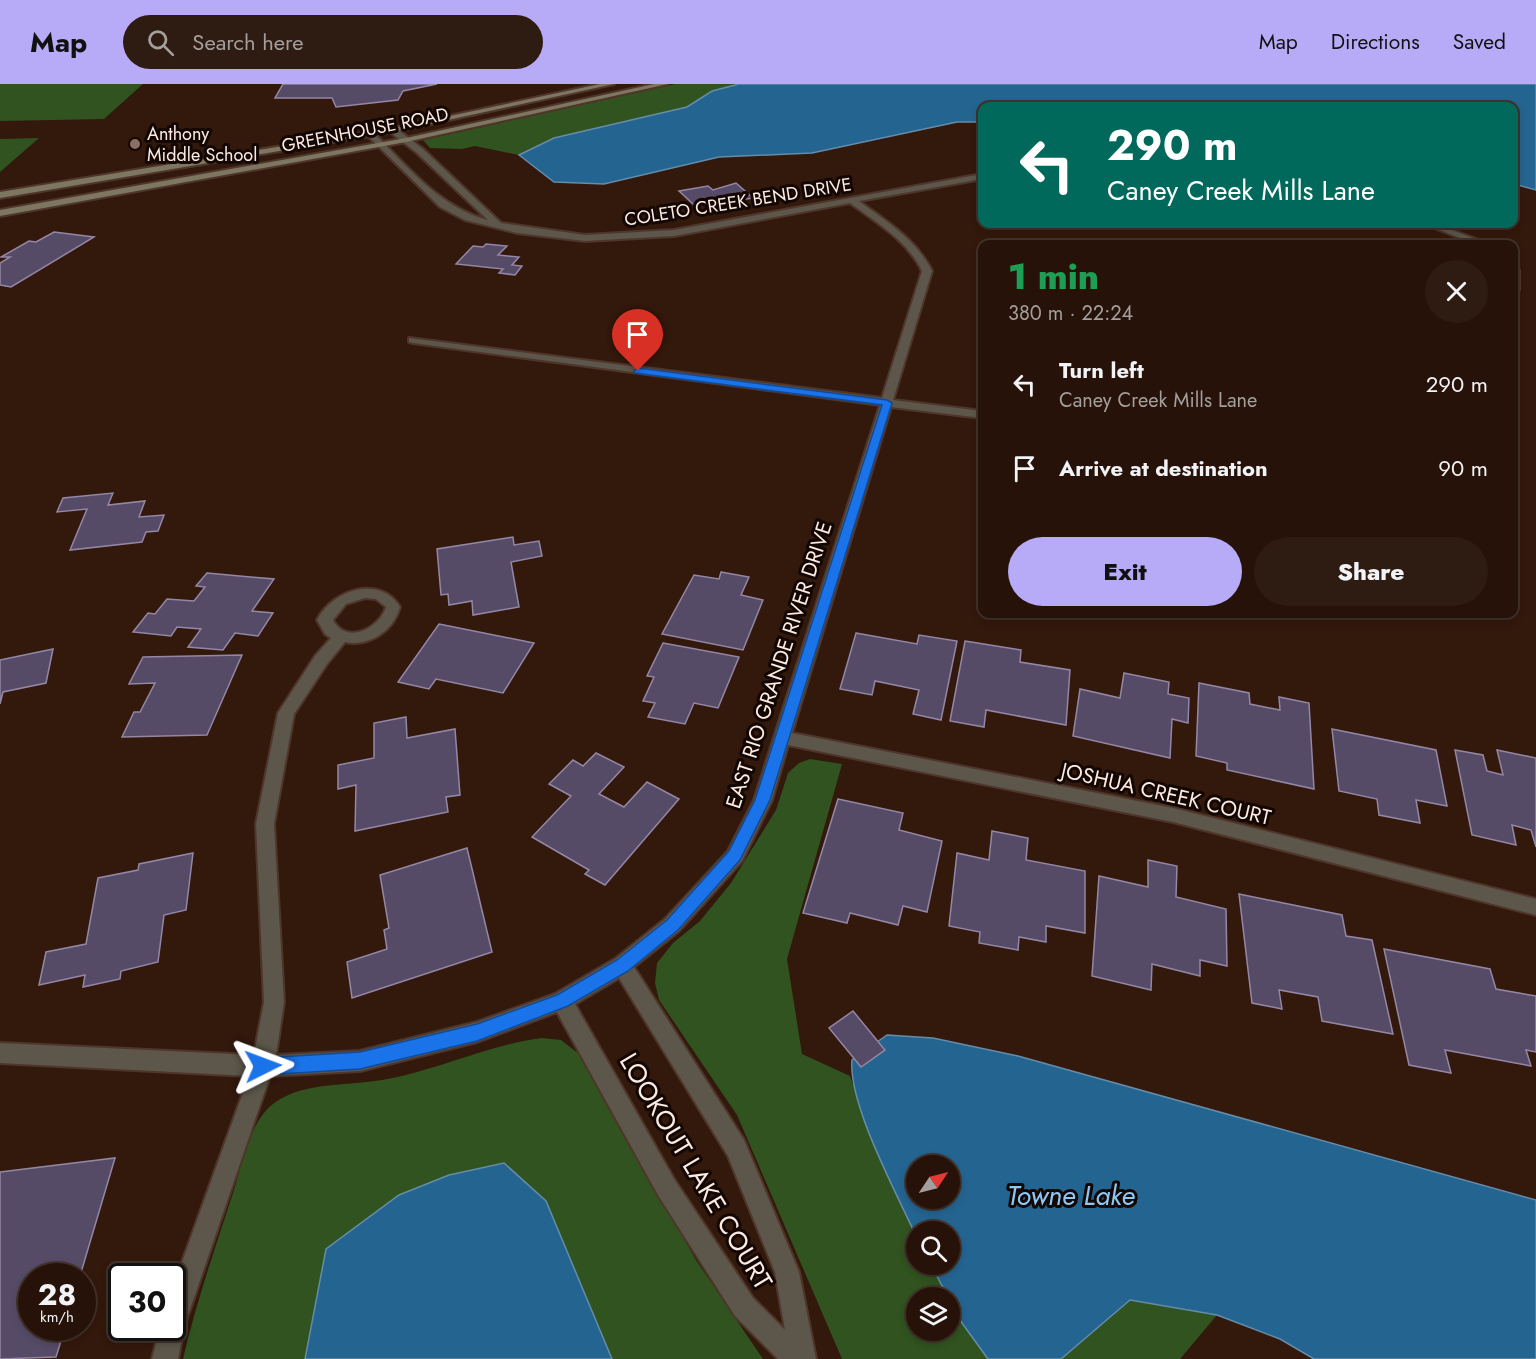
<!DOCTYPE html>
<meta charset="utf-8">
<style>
body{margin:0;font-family:Jost,sans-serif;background:#2e1b12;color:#f1f3f6;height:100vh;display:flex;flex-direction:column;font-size:22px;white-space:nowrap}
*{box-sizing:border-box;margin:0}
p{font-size:20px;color:#a49e9c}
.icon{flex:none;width:33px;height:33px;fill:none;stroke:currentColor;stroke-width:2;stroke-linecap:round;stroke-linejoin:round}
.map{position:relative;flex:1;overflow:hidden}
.sheet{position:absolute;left:978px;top:156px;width:540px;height:378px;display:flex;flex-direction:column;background:#261209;border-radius:12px;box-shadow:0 3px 9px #0003,0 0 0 2px #42322a}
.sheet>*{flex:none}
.banner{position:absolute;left:978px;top:18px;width:540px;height:126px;border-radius:12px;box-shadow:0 3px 9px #0003,0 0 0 2px #42322a;background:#00695c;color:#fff;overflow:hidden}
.needle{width:39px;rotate:55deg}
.controls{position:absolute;left:906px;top:1071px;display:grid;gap:12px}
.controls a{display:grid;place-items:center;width:54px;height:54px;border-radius:50%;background:#261209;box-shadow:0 3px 9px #0003,0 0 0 2px #42322a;font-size:30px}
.speed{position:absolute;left:18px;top:1179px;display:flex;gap:12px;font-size:30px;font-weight:700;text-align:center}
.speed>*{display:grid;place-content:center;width:78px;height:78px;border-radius:50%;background:#261209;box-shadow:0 3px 9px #0003,0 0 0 2px #42322a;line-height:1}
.speed small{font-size:15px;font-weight:400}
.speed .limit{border:3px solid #111;border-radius:9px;background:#fff;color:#111}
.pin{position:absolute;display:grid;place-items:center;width:51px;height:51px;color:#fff;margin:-62px -26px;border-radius:50% 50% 50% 0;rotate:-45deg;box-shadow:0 0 6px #0007}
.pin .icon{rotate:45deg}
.me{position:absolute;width:66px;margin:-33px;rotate:87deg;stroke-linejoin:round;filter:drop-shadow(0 0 4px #0008)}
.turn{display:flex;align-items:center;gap:21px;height:126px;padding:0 30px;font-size:27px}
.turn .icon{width:78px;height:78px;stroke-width:2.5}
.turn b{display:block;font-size:42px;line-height:51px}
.round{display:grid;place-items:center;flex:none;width:63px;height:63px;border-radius:32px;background:#2e1b12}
.overview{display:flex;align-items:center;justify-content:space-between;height:102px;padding:0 30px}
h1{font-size:36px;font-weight:800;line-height:45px;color:#1e9e55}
.action{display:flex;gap:12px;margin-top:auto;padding:12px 30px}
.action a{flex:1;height:69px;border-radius:36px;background:#b7abf7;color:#111;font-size:24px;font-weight:800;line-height:69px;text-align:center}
.action a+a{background:#2e1b12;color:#f1f3f6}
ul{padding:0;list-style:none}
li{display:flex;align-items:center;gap:18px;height:84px;padding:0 30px}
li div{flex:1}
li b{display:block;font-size:22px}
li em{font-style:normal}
header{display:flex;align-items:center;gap:36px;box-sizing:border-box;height:84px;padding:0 30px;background:#b7abf7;color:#111}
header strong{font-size:28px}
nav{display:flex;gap:33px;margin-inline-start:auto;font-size:21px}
.search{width:420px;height:54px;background:#2e1b12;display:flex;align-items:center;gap:15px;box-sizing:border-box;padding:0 21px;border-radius:33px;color:#a49e9c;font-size:22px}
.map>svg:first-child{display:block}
.green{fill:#30531f}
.water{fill:#246490;stroke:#658ca9;stroke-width:1.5;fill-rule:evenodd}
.building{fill:#564b66;stroke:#9487a6;stroke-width:1.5}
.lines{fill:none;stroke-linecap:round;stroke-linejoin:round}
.minor-casing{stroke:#4f352a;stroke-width:4}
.secondary-casing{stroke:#4f352a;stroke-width:4}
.minor{fill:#5c574a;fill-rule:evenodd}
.secondary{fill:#7d7661;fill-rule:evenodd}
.route{fill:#1a73e8;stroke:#114b97;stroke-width:1.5}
.education-dot{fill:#8d6e63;stroke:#120703;stroke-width:2}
.labels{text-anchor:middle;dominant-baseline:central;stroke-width:6;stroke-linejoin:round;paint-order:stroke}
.far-street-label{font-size:18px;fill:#fdeae2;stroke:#120703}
.far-poi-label{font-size:18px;fill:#fdeae2;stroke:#120703;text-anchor:start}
.street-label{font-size:21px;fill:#fdeae2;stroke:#120703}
.near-street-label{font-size:26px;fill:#fdeae2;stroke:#120703}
.near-water-label{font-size:27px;font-style:italic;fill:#8cc7f6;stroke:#120703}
</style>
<header>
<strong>Map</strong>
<div class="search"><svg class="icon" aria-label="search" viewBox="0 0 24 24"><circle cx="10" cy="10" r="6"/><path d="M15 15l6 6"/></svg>Search here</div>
<nav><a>Map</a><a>Directions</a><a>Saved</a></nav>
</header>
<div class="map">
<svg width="1536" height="1275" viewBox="0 0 1536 1275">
<rect width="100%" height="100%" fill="#33180c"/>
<!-- green -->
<g class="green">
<polygon points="0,0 143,0 104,35 0,37"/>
<polygon points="675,0 739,0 712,7 687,23 554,54 519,71 475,62 462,65 430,64 423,56"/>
<polygon points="39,54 0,88 0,55"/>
<polygon points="810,675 842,680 787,875 802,970 850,992 878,1072 916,1152 916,1180 931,1181 948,1213 916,1214 916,1246 950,1246 950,1216 962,1239 988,1275 842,1275 737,1031 659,916 655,899 657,879 673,859 700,837 731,799 776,726 788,689 799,679"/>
<path d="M 542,954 L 561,956 L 583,973 L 696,1176 L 763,1275 L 612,1275 L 546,1117 L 326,1165 L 305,1275 L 183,1275 C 196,1219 215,1164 233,1109 C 241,1084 247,1050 264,1029 C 288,998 341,1002 375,997 C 433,989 485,961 542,954 Z"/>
<polygon points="1130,1216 1217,1231 1180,1275 1061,1275"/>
</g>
<!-- water -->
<g class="water">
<polygon points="739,0 1536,0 1536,106 1514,100 1514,22 982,22 982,38 957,38 812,69 719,73 604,100 554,98 519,71 554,54 687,23 712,7"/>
<path d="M 887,951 L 933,954 L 1018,972 L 1536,1116 L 1536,1275 L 1314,1275 L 1280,1255 L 1217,1231 L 1130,1216 L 1061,1275 L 988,1275 L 962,1239 L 931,1181 L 950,1180 L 950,1148 L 916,1148 L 916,1152 C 897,1110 848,1020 852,976 ZM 916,1082 L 950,1082 L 950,1114 L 916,1114 Z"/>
<polygon points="504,1079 546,1117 612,1275 305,1275 326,1165 399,1111 449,1091"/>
</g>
<!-- building -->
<g class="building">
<polygon points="283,0 437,0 403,7 398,16 336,23 332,14 275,14"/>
<polygon points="736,99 753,114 740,116 745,121 715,127 706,119 694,121 679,107 708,102 713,106"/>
<polygon points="54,148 94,153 11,203 0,201 0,179 10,173 1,173 29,157 36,158"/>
<polygon points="486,160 507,162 498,171 519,173 512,181 522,182 515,191 499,189 503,185 456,180 473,162 483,163"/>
<polygon points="113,409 108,421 145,417 139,433 164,431 158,447 146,448 142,458 70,466 87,425 57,428 63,414"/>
<polygon points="513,453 514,461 539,457 542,472 511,478 519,523 473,531 472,517 449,521 448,510 441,511 437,465"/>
<polygon points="721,488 749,493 741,511 763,516 743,566 662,550 694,491 719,495"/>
<polygon points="207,489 274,495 252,527 273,529 258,552 235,549 223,566 188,563 201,545 177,543 171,552 133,548 148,529 155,530 167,515 194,517 205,503 196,502"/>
<polygon points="439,540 534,559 503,609 436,595 429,605 398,598"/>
<polygon points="856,549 917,560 919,551 957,557 941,636 913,630 919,606 875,597 872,611 840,605"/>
<polygon points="965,557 1021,566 1020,578 1070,586 1066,641 986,626 984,643 950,637"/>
<polygon points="663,559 739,573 718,624 694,619 685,640 648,633 655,619 643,617 654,593 647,592"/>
<polygon points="53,565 46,599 3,608 0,620 0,576"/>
<polygon points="242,571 207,651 122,653 134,628 140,628 155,599 129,600 143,573"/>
<polygon points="1124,589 1169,598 1168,610 1189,614 1188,639 1172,635 1170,674 1073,652 1080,605 1120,614"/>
<polygon points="1199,599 1249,609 1250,620 1280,626 1279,613 1309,619 1314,705 1227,686 1227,679 1196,672"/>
<polygon points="406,633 407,654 455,645 460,711 446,713 448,728 355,747 356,701 338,705 338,681 374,674 374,639"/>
<polygon points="1332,645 1436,666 1447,722 1416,716 1420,739 1379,731 1377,715 1339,707"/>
<polygon points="1455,666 1483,671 1487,687 1503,691 1497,666 1536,674 1536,763 1531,746 1512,741 1516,761 1472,751"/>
<polygon points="596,669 624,683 599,710 624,723 647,698 679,715 605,801 585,790 589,786 532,753 571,712 549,700 573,676 583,682"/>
<polygon points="838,715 903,729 899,746 942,757 927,828 903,822 898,841 850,829 847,839 803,829"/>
<polygon points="992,747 1028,754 1026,776 1085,787 1085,849 1046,842 1046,858 1019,853 1018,866 979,859 980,848 949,842 957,769 989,776"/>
<polygon points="467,764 492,868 352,914 347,878 387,865 384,846 389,844 380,791"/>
<polygon points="193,769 186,826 164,831 158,878 121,887 120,895 83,903 85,891 39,901 46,868 86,860 98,794 138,786 139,780"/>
<polygon points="1148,776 1177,782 1176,813 1226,825 1227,882 1200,876 1200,892 1152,880 1151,906 1092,892 1099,792 1148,803"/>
<polygon points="1239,810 1342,831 1346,852 1372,856 1393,950 1322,937 1318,913 1279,906 1282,925 1252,919"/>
<polygon points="1384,865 1490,885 1496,905 1536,912 1536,968 1526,966 1531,982 1445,966 1451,989 1409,981"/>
<polygon points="853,927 885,966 861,983 829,944"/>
<polygon points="115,1074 80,1192 32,1192 32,1244 65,1244 56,1273 0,1275 0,1088"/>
</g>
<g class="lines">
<defs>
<g id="minor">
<path d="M 390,44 L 396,44 L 423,65 L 501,139 L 585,151 L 674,146 L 982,90 L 982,95 L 859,117 C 887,138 916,155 932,187 L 893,316 L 982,327 L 982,334 L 891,323 L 792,649 L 1173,724 L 1536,815 L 1536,831 L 1173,738 L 788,661 L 772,716 L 742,777 L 679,847 L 634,883 L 744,1056 L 799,1188 L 816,1275 L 778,1275 L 735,1232 L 658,1111 L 557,928 L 477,958 L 360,987 L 270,992 L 184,1243 L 178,1275 L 152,1275 L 160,1244 L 172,1244 L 172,1206 L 249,992 L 0,979 L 0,959 L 254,971 L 264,918 L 256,740 L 278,629 L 315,572 L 331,554 L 325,550 L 317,536 C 332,506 380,490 400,523 C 394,546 370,563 345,558 L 327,580 L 294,630 L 274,740 L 284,918 L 276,971 L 360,967 L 477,938 L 555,910 L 615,875 L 665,835 L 728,767 L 754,716 L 880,321 L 413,259 L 409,258 L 409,254 L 882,314 L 922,187 C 907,156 877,139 850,119 L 674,152 L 585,157 L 517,149 L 465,136 L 440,123 L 366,50 L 373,48 C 407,82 440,124 488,136 L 417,69 L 390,48 ZM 365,514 L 376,515 L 386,523 C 379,545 346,561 333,536 L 346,520 ZM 619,894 L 728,1072 L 775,1188 L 785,1246 L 753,1214 L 674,1095 L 575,920 Z"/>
<polygon points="1424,140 1436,140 1489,160 1476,160"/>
<polygon points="1514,183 1519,186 1519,206 1514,209"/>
</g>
<g id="secondary">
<polygon points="600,0 614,0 393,48 0,114 0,108 393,44"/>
<polygon points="654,0 668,0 406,58 0,132 0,126 406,54"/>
</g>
</defs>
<!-- minor casing -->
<use href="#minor" class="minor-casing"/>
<!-- secondary casing -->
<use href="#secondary" class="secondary-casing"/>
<!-- minor -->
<use href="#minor" class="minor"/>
<!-- secondary -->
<use href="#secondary" class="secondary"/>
</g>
<!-- route -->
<polygon class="route" points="638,284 887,316 892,319 770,716 740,776 678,846 628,887 568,922 477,957 360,985 263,991 257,988 254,982 257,976 263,974 360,968 477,940 557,911 617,876 667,836 729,767 755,716 882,321 635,289 634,287"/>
<!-- markers -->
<circle class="education-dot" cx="135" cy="60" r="6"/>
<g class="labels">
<!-- far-street labels -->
<g class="far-street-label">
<text transform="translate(365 46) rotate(-11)">GREENHOUSE ROAD</text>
<text transform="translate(738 118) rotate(-9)">COLETO CREEK BEND DRIVE</text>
</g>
<!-- far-poi labels -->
<g class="far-poi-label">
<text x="147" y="50">Anthony<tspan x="147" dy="21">Middle School</tspan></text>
</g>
<!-- street labels -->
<g class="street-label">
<text transform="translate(779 581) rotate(-72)">EAST RIO GRANDE RIVER DRIVE</text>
<text transform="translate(1166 710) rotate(13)">JOSHUA CREEK COURT</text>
</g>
<!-- near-street labels -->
<g class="near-street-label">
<text transform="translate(696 1087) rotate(59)">LOOKOUT LAKE COURT</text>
</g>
<!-- near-water labels -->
<g class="near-water-label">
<text x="1071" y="1111">Towne Lake</text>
</g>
</g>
</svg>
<div class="controls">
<a><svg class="needle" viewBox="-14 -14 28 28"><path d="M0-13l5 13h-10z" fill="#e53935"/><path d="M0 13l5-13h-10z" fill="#a49e9c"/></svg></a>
<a><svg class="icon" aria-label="search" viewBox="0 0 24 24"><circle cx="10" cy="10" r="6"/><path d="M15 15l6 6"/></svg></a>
<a><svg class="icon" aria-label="layers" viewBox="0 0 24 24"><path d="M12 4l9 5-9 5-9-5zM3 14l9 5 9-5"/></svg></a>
</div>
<div class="speed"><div>28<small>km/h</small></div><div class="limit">30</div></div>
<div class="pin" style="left:638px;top:287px;background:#d93025"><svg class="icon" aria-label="arrive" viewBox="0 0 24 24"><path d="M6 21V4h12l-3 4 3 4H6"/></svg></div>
<svg class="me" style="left:263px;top:982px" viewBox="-20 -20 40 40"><path d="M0-17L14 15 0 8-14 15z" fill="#1a73e8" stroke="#fff" stroke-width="4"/></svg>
<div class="banner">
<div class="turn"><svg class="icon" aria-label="left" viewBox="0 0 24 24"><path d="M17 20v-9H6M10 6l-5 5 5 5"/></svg><div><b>290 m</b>Caney Creek Mills Lane</div></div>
</div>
<section class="sheet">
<div class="overview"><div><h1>1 min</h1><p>380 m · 22:24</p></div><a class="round"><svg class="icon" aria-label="close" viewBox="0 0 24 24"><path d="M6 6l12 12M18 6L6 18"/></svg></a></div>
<ul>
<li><svg class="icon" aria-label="left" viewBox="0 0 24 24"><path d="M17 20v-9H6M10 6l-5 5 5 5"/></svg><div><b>Turn left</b><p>Caney Creek Mills Lane</p></div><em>290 m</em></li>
<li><svg class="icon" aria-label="arrive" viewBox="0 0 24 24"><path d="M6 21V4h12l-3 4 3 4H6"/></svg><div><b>Arrive at destination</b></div><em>90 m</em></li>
</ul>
<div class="action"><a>Exit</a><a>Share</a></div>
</section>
</div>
